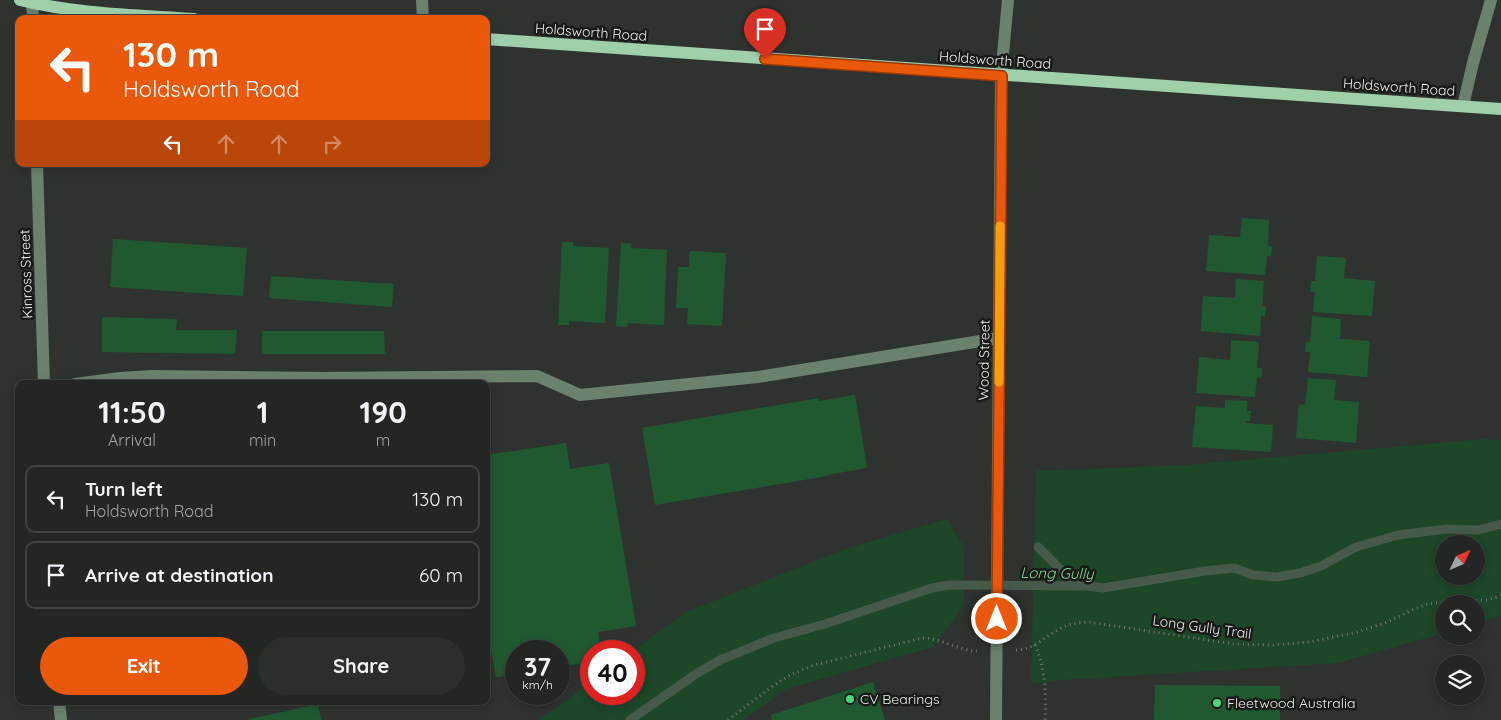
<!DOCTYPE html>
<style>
body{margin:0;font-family:Quicksand,sans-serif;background:#2b2e2b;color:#f1f3f6;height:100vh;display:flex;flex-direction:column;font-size:19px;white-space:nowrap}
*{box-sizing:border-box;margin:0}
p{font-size:16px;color:#a3a5a6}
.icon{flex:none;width:28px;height:28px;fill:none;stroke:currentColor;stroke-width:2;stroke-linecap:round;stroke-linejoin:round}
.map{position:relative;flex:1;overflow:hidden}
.sheet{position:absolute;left:15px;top:380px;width:475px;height:325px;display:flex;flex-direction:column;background:#232623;border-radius:10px;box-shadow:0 2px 8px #0003,0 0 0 1px #404341}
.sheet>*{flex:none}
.top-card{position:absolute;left:15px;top:15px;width:475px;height:152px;border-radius:10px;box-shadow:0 2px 8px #0003,0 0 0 1px #404341;background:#ea580c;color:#fff;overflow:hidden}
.needle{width:32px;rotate:46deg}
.fabs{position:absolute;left:1435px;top:535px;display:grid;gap:10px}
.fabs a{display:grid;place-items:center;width:50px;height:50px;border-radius:50%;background:#232623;box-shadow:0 2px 8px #0003,0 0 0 1px #404341;font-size:25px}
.speed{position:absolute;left:505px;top:640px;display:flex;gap:10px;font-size:25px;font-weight:700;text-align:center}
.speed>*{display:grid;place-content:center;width:65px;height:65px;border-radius:50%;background:#232623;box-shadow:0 2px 8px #0003,0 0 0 1px #404341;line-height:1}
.speed small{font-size:12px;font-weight:400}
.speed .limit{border:8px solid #d22;background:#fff;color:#111}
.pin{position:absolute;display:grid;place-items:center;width:42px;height:42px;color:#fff;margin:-51px -21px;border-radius:50% 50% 50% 0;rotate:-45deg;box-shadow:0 0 5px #0007}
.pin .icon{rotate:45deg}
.me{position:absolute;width:55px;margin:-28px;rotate:0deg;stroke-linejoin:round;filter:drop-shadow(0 0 4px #0008)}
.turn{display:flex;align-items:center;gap:18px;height:105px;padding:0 25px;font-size:22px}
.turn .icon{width:65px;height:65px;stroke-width:2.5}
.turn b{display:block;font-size:35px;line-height:42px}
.lanes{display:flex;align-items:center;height:48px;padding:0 25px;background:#0003;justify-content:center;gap:25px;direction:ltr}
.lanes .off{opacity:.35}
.eta{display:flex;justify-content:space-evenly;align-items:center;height:85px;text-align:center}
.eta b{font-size:30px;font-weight:700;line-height:35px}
.button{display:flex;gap:10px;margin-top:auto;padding:10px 25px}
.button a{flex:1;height:58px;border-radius:30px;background:#ea580c;color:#fff;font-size:20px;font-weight:700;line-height:58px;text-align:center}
.button a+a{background:#2b2e2b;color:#f1f3f6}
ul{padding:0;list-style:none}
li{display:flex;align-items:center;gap:15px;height:68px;margin:0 10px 8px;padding:0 15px;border:2px solid #404341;border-radius:10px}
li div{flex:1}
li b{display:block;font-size:19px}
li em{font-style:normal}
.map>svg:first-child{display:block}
.green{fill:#1e4628;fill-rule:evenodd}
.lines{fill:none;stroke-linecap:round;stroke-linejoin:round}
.stream{stroke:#465a4c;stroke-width:9}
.building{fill:#205930}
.path{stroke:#757875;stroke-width:3;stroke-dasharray:1 4;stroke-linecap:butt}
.minor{stroke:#6a816e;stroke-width:12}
.major{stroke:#9fd0a9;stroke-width:12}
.route-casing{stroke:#983908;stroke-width:12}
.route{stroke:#ea580c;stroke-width:9}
.slow{stroke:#f59e0b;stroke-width:9}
.poi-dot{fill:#4bd677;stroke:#181a18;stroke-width:2}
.labels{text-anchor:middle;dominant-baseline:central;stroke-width:5;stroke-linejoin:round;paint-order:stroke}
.street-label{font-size:14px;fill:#e9ebe9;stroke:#181a18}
.poi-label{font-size:14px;fill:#e9ebe9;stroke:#181a18;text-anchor:start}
.water-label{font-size:15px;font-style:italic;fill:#84d596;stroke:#181a18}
</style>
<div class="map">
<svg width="1501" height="720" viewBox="0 0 1501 720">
<rect width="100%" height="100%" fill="#2f332f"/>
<!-- green -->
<g class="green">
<path d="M 1484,439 L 1501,440 L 1501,616 L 1476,623 L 1476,604 L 1444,604 L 1444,633 L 1338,663 L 1062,680 L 1031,684 L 1036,471 L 1188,465 ZM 1444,544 L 1476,544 L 1476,576 L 1444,576 Z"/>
<polygon points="947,519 964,547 964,605 933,647 786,689 744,720 539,720 591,682 591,694 634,694 633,651 686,612 845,549"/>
</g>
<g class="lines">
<!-- stream -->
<g class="stream">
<polyline points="1038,547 1077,586"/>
<polyline points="630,720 696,674 720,660 774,638 825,624 932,588 949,585 1087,586 1103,588 1205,571 1234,568 1253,575 1277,577 1300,573 1321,566 1356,547 1398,535 1447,529 1478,530 1501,524"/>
</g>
</g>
<!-- building -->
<g class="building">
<polygon points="1242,218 1269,220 1268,246 1272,246 1271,256 1267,256 1265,275 1206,271 1209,235 1240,237"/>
<polygon points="113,239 247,248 243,296 110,287"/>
<polygon points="562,242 573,242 573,246 609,248 605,323 569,321 569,325 558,325"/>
<polygon points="621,243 632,244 631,248 667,250 664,325 628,323 627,327 616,326"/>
<polygon points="690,251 726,253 722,326 687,324 688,308 676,308 678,267 689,267"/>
<polygon points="1317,256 1346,258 1344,278 1375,281 1372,316 1313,312 1315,292 1310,292 1311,281 1315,281"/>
<polygon points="271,276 394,284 392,307 269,298"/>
<polygon points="1236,279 1264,281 1262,306 1266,306 1265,317 1261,316 1260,336 1201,331 1203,296 1235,298"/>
<polygon points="1312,316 1341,319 1340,339 1370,341 1367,377 1308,372 1310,352 1305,352 1306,342 1310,342"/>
<polygon points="102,317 177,319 176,330 237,330 235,354 102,352"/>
<polygon points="262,331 384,331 385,354 262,354"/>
<polygon points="1231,340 1259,342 1257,368 1262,368 1261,378 1257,378 1255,397 1196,393 1199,357 1230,360"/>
<polygon points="1308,378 1336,380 1334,400 1359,402 1356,443 1296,438 1299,404 1305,405"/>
<polygon points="855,395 867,468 827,475 828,476 655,505 642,428 819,398 819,401"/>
<polygon points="1225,400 1247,401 1247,411 1251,411 1250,421 1246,421 1246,423 1273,425 1271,452 1192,447 1196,406 1225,408"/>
<polygon points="566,443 570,469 609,463 636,626 598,632 601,651 591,651 591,662 559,667 559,651 516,651 516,674 496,677 486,621 486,455"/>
<polygon points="873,682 885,720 772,720 771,715"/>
<polygon points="1155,685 1280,686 1280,720 1154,720"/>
<polygon points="318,704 321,720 249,720 249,719"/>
</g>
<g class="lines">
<!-- path -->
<g class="path">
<path d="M 1035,645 C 1046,669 1046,695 1045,720"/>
<path d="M 1016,650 C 1033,650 1044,637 1058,630 C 1067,624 1077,623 1088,622 L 1234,644 L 1273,645 L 1310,642 L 1357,632 L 1385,623 L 1412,610 L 1431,603 L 1487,600 L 1501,596"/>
<path d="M 728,720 L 770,688 L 790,675 L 811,666 L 922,638 C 942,638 958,651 977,651"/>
</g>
<!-- minor -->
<g class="minor">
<polyline points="32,0 33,19"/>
<polyline points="422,0 423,19"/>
<polyline points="1463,106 1473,63 1491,0"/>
<polyline points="37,164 44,384"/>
<polyline points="75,384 120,378 152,376 325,378 537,376 580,395 758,377 999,338"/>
<polyline points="59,701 61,720"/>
<polyline points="996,720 1001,76 1008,0"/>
</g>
<!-- major -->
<g class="major">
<path d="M 20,0 C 76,14 136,15 194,19"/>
<polyline points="486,39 1501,109"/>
</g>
</g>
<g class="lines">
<defs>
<polyline id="route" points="765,59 1002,76 997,619"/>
</defs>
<!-- route casing -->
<use href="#route" class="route-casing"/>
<!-- route -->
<use href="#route" class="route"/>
<!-- slow -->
<polyline class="slow" points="999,382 1000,226"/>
</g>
<!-- markers -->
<g class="poi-dot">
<circle cx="850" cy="699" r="5"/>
<circle cx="1217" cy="703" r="5"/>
</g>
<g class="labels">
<!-- street labels -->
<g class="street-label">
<text transform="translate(591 32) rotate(4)">Holdsworth Road</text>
<text transform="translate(995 60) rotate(4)">Holdsworth Road</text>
<text transform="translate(1399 87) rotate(4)">Holdsworth Road</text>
<text transform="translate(26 274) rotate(-92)">Kinross Street</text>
<text transform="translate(984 360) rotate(-89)">Wood Street</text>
<text transform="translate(1202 627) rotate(8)">Long Gully Trail</text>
</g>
<!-- poi labels -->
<g class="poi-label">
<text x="860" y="699">CV Bearings</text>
<text x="1227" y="703">Fleetwood Australia</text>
</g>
<!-- water labels -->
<g class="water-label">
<text transform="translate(1057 573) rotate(1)">Long Gully</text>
</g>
</g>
</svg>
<div class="fabs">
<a><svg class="needle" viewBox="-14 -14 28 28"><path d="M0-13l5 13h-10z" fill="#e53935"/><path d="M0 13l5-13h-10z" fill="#a3a5a6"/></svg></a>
<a><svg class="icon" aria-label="search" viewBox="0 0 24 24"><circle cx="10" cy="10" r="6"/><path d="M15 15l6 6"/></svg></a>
<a><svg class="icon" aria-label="layers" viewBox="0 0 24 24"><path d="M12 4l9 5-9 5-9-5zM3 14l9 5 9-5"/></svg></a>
</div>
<div class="speed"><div>37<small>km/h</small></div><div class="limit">40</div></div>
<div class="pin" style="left:765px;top:59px;background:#d93025"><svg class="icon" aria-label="arrive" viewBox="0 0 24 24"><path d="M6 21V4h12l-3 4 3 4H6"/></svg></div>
<svg class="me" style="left:997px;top:619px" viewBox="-20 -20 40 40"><circle r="17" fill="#ea580c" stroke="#fff" stroke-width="3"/><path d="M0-11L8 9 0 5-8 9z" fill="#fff"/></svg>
<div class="top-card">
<div class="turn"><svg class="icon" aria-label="left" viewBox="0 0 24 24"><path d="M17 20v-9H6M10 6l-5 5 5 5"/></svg><div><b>130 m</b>Holdsworth Road</div></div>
<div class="lanes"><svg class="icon" aria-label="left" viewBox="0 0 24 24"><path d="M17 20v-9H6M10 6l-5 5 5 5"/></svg><svg class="icon off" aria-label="ahead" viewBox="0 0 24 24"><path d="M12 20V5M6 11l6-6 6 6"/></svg><svg class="icon off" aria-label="ahead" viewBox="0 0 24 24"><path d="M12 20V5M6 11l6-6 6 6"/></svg><svg class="icon off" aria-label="right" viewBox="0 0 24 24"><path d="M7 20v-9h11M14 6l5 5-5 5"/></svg></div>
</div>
<section class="sheet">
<div class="eta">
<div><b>11:50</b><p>Arrival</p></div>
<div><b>1</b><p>min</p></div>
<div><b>190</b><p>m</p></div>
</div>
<ul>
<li><svg class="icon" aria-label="left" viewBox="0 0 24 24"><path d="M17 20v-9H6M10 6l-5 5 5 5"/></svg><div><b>Turn left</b><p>Holdsworth Road</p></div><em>130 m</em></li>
<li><svg class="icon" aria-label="arrive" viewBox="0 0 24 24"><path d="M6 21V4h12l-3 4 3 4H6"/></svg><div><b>Arrive at destination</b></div><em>60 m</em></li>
</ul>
<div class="button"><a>Exit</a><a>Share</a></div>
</section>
</div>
